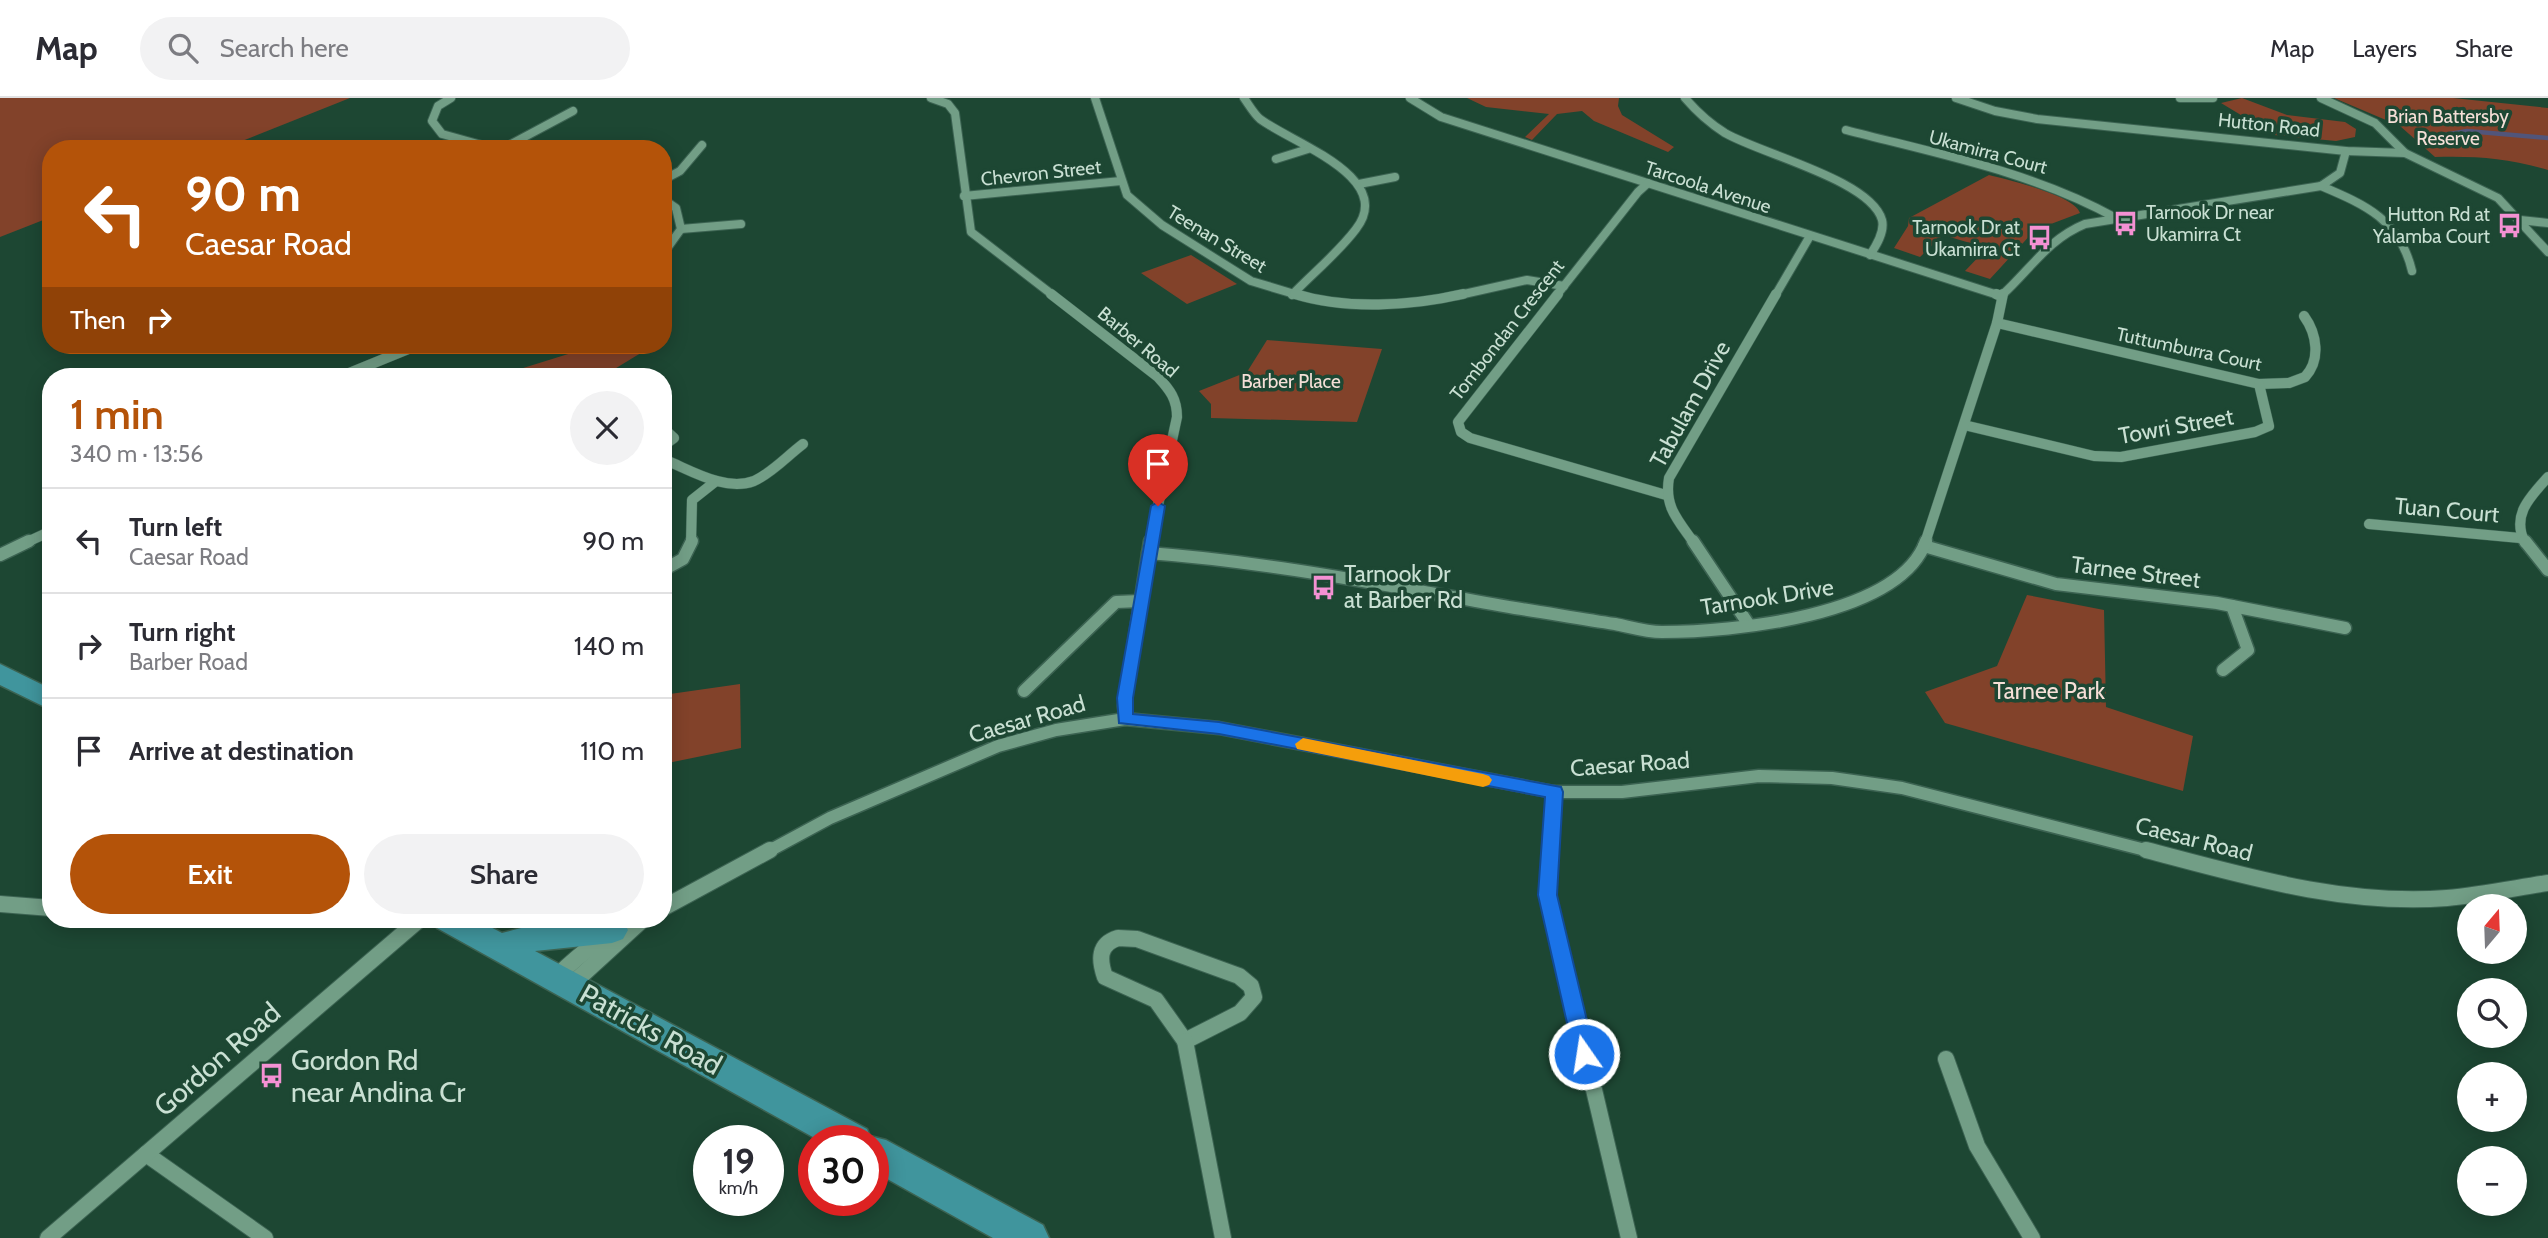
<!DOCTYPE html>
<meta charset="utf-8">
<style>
body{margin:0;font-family:Cabin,sans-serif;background:#f2f2f3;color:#2b2b33;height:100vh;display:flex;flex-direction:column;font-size:26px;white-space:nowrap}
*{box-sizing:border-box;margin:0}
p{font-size:23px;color:#7c7c81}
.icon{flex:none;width:38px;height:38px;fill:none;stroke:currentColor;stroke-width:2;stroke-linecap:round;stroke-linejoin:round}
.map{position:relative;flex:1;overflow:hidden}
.side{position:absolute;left:42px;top:270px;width:630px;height:560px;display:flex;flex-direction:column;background:#fff;border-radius:28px;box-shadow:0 4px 18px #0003}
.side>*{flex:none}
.top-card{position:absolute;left:42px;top:42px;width:630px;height:214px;border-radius:28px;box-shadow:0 4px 18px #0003;background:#b45309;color:#fff;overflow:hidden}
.needle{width:46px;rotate:19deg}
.tools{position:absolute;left:2457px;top:796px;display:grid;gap:14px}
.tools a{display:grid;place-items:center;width:70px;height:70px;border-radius:50%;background:#fff;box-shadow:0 4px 18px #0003;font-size:35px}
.speed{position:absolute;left:693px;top:1027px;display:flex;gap:14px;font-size:35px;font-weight:700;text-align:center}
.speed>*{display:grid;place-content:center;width:91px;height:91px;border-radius:50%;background:#fff;box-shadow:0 4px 18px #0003;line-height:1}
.speed small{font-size:18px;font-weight:400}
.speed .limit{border:10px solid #d22;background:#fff;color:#111}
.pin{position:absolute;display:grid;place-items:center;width:60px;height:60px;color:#fff;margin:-72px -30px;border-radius:50% 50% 50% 0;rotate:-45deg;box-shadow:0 0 7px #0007}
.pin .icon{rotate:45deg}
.me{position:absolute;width:77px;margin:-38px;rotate:347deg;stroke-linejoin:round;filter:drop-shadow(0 0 5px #0008)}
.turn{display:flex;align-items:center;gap:24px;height:147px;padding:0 28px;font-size:32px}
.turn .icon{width:91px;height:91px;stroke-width:2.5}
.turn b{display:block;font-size:49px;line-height:60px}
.then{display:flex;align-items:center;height:66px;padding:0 28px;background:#0003;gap:14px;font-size:26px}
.round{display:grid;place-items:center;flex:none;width:74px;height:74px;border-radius:37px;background:#f2f2f3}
.summary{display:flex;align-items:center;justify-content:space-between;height:119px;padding:0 28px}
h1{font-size:42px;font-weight:600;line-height:52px;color:#b45309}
.button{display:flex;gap:14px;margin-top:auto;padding:14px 28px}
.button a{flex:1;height:80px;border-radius:42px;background:#b45309;color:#fff;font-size:28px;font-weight:600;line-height:80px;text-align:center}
.button a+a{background:#f2f2f3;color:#2b2b33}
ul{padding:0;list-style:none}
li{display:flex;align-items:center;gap:21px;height:105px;padding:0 28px;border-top:2px solid #e1e1e2}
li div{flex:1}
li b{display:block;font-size:26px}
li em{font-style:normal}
header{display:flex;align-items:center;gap:42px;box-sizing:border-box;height:98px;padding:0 35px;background:#fff;border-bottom:2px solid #e1e1e2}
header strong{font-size:33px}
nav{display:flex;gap:38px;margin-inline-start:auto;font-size:24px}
.search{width:490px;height:63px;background:#f2f2f3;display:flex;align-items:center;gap:18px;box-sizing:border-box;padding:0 24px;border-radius:38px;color:#7c7c81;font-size:26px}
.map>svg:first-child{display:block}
.green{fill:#82422a}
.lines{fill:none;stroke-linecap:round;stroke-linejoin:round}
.stream{stroke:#51557a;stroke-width:4.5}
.minor-far3-casing{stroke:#3c6352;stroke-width:10}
.minor-far2-casing{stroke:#3c6352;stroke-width:11}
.minor-far1-casing{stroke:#3c6352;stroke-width:15}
.minor-casing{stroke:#3c6352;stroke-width:18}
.major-casing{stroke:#3c6352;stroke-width:3}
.minor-far3{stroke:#729e86;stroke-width:8}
.minor-far2{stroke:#729e86;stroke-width:10}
.minor-far1{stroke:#729e86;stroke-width:12}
.minor{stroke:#729e86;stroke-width:16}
.major{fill:#40959d;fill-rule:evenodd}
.route{fill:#1a73e8;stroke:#114b97;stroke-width:2}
.slow{fill:#f59e0b}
.labels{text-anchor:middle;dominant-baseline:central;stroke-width:7;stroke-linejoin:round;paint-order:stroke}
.far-park-label{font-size:19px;fill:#f5dfd7;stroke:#1d4733}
.far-street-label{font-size:19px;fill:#c9e0d3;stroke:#1d4733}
.far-poi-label{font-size:19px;fill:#c9e0d3;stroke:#1d4733;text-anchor:end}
.street-label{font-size:23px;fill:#c9e0d3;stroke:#1d4733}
.poi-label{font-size:23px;fill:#c9e0d3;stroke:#1d4733;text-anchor:start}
.park-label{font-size:23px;fill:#f5dfd7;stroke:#1d4733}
.near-street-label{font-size:28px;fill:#c9e0d3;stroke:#1d4733}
.near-poi-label{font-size:28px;fill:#c9e0d3;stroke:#1d4733;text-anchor:start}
</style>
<header>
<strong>Map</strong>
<div class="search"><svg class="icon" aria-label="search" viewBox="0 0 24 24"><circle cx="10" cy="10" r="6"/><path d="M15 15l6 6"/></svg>Search here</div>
<nav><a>Map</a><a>Layers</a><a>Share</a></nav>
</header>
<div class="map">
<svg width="2548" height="1140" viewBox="0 0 2548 1140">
<rect width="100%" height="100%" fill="#1d4733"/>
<!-- green -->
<g class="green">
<polygon points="0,0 350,0 222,51 51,51 51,119 0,139"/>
<polygon points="1467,0 1619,0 1618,8 1622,17 1674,49 1668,54 1594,23 1582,13 1557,16 1532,42 1525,39 1549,16 1486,9"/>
<polygon points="2242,0 2287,17 2345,24 2356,31 2355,39 2336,43 2274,37 2221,5"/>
<path d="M 2334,0 L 2453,0 L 2548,10 L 2548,72 C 2507,60 2477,58 2435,59 L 2400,28 Z"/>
<path d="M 1989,77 C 2008,82 2075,97 2080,115 L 2035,132 L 1990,181 L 1965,173 L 1987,150 L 1943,137 L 1920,159 L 1894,150 L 1908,128 L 1909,120 Z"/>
<polygon points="1191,157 1237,186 1187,206 1141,175"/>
<polygon points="1267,242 1382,251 1357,324 1211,320 1211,306 1199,293 1247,274"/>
<polygon points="597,247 654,247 603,278 498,278"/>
<polygon points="2027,497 2104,512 2106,609 2193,638 2183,693 1945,625 1925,594 1997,568"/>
<polygon points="740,586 741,650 663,666 663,597"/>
</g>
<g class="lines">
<!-- stream -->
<polyline class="stream" points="2421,41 2467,33 2548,40"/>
<defs>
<g id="minor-far3">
<polyline points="451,0 438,8 432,23 442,36 496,51"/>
<polyline points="931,0 948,6 955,15 971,134 1054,198"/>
<polyline points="1095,0 1127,97 1162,127 1251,183 1301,198"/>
<path d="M 1244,0 C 1249,7 1254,16 1260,21 C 1292,45 1396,79 1356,131 C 1338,155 1313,175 1292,197"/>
<polyline points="1410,0 1441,19 2001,198"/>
<path d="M 1685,0 C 1697,14 1709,25 1725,35 C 1761,56 1871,82 1882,122 C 1885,134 1876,148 1870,157"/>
<polyline points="1956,0 1995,13 2037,21 2346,53 2405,55 2498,100 2548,154"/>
<polyline points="2180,0 2213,0"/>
<polyline points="2321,0 2375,25 2405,55"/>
<path d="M 1846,32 C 1938,56 2033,74 2116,120"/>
<polyline points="502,51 573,13"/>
<polyline points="1276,61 1308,51"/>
<polyline points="663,82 680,73 702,47"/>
<polyline points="1359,86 1395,79"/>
<path d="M 2321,88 C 2366,107 2400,122 2412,173"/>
<polyline points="964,98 1121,83"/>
<polyline points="663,101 676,110 681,131 663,156"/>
<polyline points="2520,122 2548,125"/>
<polyline points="681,131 741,126"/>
<polyline points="1455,198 1527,182 1564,188"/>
<polyline points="1556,198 1638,94 1648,85"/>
<polyline points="1775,198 1810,138"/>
<path d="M 2001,198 C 2030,172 2048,141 2085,126 L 2321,88 L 2340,75 L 2346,53"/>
</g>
<g id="minor-far2">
<path d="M 1051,196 L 1158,279 C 1170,292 1177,301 1177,319 L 1150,445"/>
<path d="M 1295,196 C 1346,212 1411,208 1463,196"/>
<polyline points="1558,196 1458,324 1461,334 1470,340 1666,397"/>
<polyline points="1996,196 2001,198"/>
<path d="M 1997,225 L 2259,286 L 2289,285 L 2305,279 C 2321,262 2317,236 2304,218"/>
<polyline points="342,278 418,247"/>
<polyline points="1964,327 2094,358 2121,359 2255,334 2269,328 2259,286"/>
<polyline points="663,330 674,340 663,348"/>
<path d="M 663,361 C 689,371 724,394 754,383 C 772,375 787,358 803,346"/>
<polyline points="2369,426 2520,440"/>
<polyline points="25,445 51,433"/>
<polyline points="691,445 692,402 716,383"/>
<path d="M 1694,445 C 1678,422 1664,409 1669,380 L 1776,196"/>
<polyline points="1925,445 1997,225 2003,196"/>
<path d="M 2525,445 C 2511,417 2530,399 2548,379"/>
</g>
<g id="minor-far1">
<polyline points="1693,443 1749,527"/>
<polyline points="2525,443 2548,472"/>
<polyline points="1924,448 2056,486 2217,505 2345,530"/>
<path d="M 1148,455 C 1272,464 1393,489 1515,510 C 1548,515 1581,521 1615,526 C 1630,529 1646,534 1662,534 C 1730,534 1899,519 1926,443"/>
<polyline points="0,457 29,443"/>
<polyline points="663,472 683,461 692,443"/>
<polyline points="2223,572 2248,552 2232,508"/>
<polyline points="1024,593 1116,504 1140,503"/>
<polyline points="1125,621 1124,608 1150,443"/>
<polyline points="767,754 830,720 998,648 1056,632 1125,621 1219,630 1554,694 1622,694 1759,678 1832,680 1902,690 2153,754"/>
<polyline points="1550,754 1554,694"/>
</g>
<g id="minor">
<polyline points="1551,752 1548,797 1629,1140"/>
<path d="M 2146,752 C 2245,778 2344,808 2447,800 C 2481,797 2515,790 2548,785"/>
<polyline points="0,806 51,810"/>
<polyline points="663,810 770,752"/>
<path d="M 1118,840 L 1137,841 L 1239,878 L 1251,888 L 1254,899 L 1240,915 L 1185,943 L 1156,902 L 1105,879 C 1099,862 1098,846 1118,840 Z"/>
<path d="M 556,879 C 582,854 608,833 642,821"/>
<polyline points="571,887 641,823"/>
<polyline points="1185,943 1223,1140"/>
<polyline points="1946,961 1977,1048 2032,1140"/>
<polyline points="146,1056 265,1140"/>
<polyline points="48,1140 420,821"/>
</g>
<g id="major">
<polygon points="0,566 51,591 51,612 0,587"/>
<path d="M 433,821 L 475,821 L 502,835 C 533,827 592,812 623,823 L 628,832 L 623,841 L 612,845 L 535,853 L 867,1031 L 870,1038 L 886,1042 L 1043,1127 L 1049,1140 L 993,1140 L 873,1073 L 873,1043 L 820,1043 L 437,830 Z"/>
</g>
</defs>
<!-- minor-far3 casing -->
<use href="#minor-far3" class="minor-far3-casing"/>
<!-- minor-far2 casing -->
<use href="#minor-far2" class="minor-far2-casing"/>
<!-- minor-far1 casing -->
<use href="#minor-far1" class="minor-far1-casing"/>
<!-- minor casing -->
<use href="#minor" class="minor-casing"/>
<!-- major casing -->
<use href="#major" class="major-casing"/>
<!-- minor-far3 -->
<use href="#minor-far3" class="minor-far3"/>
<!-- minor-far2 -->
<use href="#minor-far2" class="minor-far2"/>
<!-- minor-far1 -->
<use href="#minor-far1" class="minor-far1"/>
<!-- minor -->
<use href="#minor" class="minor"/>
<!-- major -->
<use href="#major" class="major"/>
</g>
<!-- route -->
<polygon class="route" points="1158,404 1165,408 1133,600 1133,616 1219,624 1561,689 1563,694 1557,797 1595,956 1592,962 1584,965 1577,962 1574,956 1538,797 1545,699 1219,636 1119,625 1117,600 1151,408"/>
<!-- slow -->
<polygon class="slow" points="1303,640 1483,676 1489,678 1492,682 1489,687 1483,689 1297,651 1295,646"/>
<!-- icons -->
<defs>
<symbol id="bus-bare" viewBox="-9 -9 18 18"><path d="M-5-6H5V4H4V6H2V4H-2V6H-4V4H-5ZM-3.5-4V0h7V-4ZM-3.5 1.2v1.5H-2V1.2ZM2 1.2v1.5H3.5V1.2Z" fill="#f491d3" stroke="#1d4733" stroke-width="2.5" paint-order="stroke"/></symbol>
</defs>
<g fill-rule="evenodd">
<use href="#bus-bare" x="2108" y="108" width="35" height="35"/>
<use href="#bus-bare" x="2492" y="110" width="35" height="35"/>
<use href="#bus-bare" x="2022" y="122" width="35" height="35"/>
<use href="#bus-bare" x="1306" y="472" width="35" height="35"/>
<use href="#bus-bare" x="254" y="960" width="35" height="35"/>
</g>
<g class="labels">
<!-- far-park labels -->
<g class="far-park-label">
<text x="2448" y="18">Brian Battersby<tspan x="2448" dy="22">Reserve</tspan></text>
<text x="1291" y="283">Barber Place</text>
</g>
<!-- far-street labels -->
<g class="far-street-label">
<text transform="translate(2269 27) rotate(6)">Hutton Road</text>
<text transform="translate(1988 54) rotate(15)">Ukamirra Court</text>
<text transform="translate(1041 75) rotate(-6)">Chevron Street</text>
<text transform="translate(1708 89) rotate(18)">Tarcoola Avenue</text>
<text transform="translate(1217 141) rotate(31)">Teenan Street</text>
<text transform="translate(1507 232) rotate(-52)">Tombondan Crescent</text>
<text transform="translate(1138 244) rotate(40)">Barber Road</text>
<text transform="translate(2189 251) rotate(12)">Tuttumburra Court</text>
</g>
<!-- far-poi labels -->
<g class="far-poi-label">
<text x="2146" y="114" text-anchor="start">Tarnook Dr near<tspan x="2146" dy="22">Ukamirra Ct</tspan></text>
<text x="2490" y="116">Hutton Rd at<tspan x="2490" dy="22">Yalamba Court</tspan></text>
<text x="2020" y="129">Tarnook Dr at<tspan x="2020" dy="22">Ukamirra Ct</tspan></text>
</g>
<!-- street labels -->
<g class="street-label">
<text transform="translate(1690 306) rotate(-61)">Tabulam Drive</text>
<text transform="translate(2176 328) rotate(-10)">Towri Street</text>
<text transform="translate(2447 412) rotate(5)">Tuan Court</text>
<text transform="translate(2136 474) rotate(7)">Tarnee Street</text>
<text transform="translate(1767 499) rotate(-9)">Tarnook Drive</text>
<text transform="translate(1027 621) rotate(-16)">Caesar Road</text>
<text transform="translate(1630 666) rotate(-4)">Caesar Road</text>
<text transform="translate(2194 741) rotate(14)">Caesar Road</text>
</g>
<!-- poi labels -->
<g class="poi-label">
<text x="1344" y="476">Tarnook Dr<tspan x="1344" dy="26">at Barber Rd</tspan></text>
</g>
<!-- park labels -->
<g class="park-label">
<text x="2049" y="593">Tarnee Park</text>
</g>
<!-- near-street labels -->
<g class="near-street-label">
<text transform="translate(651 931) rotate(29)">Patricks Road</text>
<text transform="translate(217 961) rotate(-41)">Gordon Road</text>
</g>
<!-- near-poi labels -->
<g class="near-poi-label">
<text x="291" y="962">Gordon Rd<tspan x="291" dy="32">near Andina Cr</tspan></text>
</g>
</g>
</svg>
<div class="tools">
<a><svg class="needle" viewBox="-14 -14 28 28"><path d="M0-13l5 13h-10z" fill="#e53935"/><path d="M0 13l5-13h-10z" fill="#7c7c81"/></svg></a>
<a><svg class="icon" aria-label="search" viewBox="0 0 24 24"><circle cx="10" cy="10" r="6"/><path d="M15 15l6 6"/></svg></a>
<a>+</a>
<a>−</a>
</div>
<div class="speed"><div>19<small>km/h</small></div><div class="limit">30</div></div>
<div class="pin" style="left:1158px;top:408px;background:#d93025"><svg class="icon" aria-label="arrive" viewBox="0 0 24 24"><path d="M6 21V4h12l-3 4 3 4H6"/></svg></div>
<svg class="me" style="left:1584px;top:956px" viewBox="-20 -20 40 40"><circle r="17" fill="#1a73e8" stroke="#fff" stroke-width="3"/><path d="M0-11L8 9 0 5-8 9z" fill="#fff"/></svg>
<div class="top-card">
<div class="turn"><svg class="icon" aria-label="left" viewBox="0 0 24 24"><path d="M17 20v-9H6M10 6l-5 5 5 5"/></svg><div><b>90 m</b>Caesar Road</div></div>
<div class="then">Then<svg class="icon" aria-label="right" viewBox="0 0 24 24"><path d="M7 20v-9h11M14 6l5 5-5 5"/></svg></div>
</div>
<section class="side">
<div class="summary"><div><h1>1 min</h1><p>340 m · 13:56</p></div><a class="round"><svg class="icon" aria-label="close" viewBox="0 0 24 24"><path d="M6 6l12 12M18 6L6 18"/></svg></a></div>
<ul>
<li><svg class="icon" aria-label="left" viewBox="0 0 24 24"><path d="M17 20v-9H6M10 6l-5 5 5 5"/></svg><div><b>Turn left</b><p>Caesar Road</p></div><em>90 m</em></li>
<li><svg class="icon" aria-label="right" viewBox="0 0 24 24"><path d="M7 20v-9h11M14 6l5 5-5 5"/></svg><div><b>Turn right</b><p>Barber Road</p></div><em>140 m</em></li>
<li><svg class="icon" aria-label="arrive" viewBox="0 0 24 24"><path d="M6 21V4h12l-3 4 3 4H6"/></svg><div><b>Arrive at destination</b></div><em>110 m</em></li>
</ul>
<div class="button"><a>Exit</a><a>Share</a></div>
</section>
</div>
